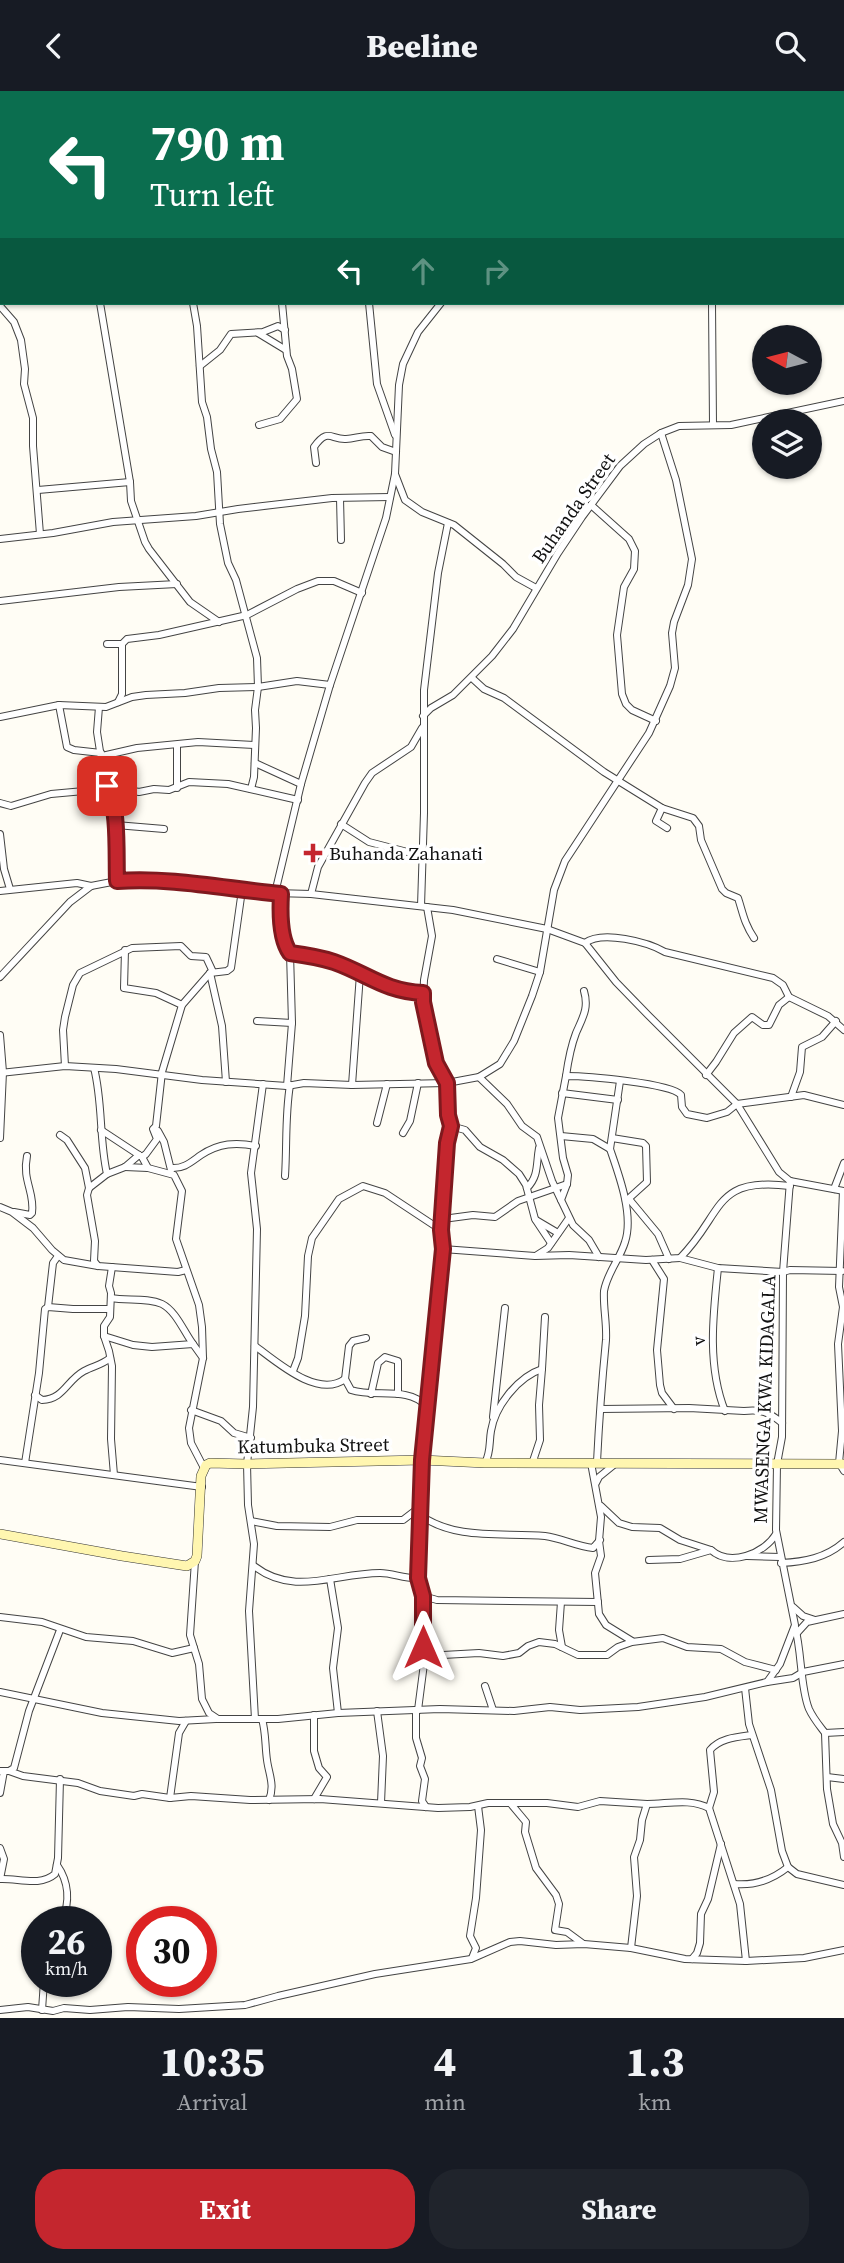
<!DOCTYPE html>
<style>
body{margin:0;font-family:"Source Serif 4",serif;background:#20242c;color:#f1f3f6;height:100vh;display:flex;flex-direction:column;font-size:26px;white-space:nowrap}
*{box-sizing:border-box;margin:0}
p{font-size:23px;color:#9ea1a6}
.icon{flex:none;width:38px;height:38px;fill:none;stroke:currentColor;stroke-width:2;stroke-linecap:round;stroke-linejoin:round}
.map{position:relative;height:1927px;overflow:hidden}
.drawer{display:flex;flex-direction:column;background:#171b24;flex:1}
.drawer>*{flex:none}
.guide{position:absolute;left:0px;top:0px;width:845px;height:214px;box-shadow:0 2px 5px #0004;background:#0b6e4f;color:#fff;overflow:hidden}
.needle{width:46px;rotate:277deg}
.fabs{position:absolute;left:752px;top:234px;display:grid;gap:14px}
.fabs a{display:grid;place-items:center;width:70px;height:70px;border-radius:50%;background:#171b24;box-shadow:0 2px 5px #0004;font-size:35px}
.speed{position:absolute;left:21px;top:1815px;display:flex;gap:14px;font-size:35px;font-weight:700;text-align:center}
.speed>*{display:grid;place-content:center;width:91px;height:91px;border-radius:50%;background:#171b24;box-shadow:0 2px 5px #0004;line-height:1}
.speed small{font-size:18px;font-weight:400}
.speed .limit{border:10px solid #d22;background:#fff;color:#111}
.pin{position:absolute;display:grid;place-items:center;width:60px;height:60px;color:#fff;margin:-30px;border-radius:14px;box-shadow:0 4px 10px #0006}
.me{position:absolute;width:77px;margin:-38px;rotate:0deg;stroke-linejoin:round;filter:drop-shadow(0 0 5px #0008)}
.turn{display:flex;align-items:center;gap:24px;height:147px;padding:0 35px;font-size:32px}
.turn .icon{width:91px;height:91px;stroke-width:2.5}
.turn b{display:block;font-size:49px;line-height:60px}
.lanes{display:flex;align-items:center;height:66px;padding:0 35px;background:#0003;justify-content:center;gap:35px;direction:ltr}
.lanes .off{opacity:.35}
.eta{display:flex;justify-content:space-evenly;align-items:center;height:119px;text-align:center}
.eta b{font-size:42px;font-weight:800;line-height:49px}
.button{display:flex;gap:14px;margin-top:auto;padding:14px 35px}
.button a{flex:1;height:80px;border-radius:28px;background:#c4262e;color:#fff;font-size:28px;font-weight:800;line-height:80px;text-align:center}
.button a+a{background:#20242c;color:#f1f3f6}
header{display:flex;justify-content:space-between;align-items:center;height:91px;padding:0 35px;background:#171b24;font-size:32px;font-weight:800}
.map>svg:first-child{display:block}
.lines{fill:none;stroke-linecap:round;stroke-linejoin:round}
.minor-casing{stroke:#444;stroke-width:8}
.secondary-casing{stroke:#333;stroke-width:10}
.minor{stroke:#fff;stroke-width:6}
.secondary{stroke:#fff6b0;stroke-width:9}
.rail{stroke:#c4262e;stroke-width:2}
.route-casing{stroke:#7f191e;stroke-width:18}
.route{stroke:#c4262e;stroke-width:12}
.poi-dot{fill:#c4262e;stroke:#fff;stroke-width:2.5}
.labels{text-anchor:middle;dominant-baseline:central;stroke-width:7;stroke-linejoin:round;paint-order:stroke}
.street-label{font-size:19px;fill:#111;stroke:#fff}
.poi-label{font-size:19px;fill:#111;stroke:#fff;text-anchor:start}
</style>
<header><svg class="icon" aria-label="back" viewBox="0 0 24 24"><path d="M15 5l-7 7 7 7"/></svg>Beeline<svg class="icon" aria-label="search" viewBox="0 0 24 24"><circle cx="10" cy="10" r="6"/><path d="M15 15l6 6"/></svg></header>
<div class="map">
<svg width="844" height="1927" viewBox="0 0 844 1927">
<rect width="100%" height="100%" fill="#fffdf5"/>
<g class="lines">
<defs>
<g id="minor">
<polyline points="393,0 398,2"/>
<polyline points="249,2 249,0"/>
<polyline points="453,2 453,0"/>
<polyline points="659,2 661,0"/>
<polyline points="844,108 844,107"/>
<polyline points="100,212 130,391 131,410 145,451 149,458 190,511 219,531"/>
<polyline points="193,212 197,235 202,311 207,326 211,358 217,381 220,433 228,472 236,489 257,567 258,596 255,619 256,637 254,686 251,698"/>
<polyline points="369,212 377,293 395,344"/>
<polyline points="712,212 713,334"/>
<polyline points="0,215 14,231 21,249 25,278 24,293 33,327 33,355 40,443"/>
<polyline points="258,242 286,259"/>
<polyline points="200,275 220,259 231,243 263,241 278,235 285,239"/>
<polyline points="259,334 280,328 297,308 292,278 287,265 282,212"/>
<path d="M 316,372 L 314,356 C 328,336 331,349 346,348 C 355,348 361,344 371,345 L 382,356 L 396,361"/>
<polyline points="395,383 405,409 422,421 454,434 503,473 516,486 536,497"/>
<polyline points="38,399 130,391"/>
<polyline points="340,407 341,449"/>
<polyline points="591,414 629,448 635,460 634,478 624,496 617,544 622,603 626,613 632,619 656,630"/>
<polyline points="0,448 53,442 113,431 196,425 238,418 332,407 390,406"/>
<polyline points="0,510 119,496 177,493"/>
<polyline points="107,553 122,553 127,548 159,544 247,524 297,498 318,490 334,490 362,502"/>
<path d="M 472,587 L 484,598 L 504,607 L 604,681 L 662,717 L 693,727 L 699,735 L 701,749 L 722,798 L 726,802 L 738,807 C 743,822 744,832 754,847"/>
<polyline points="118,611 122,603 122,553"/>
<polyline points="59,614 67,656 74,659 101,662"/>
<polyline points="99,616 97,641 104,686 112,706 117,790"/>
<polyline points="423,625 431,617 453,604 492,565 513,538 558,462 582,426 620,375 644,353 661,342 679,335 731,334 844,310"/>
<polyline points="0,626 59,614 106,616 132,606 146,604 185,602 219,597 258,596 297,590 330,594"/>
<polyline points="177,654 177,697"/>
<polyline points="102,665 137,657 198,651 254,654"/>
<polyline points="255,672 301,693"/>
<polyline points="0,712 11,715 51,703 117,697 139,701 154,698 169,699 189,691 228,693 298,709"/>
<polyline points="662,717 656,730 667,737"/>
<polyline points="341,733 369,751 423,765"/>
<polyline points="116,734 164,738"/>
<polyline points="0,743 4,778 10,798"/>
<polyline points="0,800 77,792 91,795"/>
<polyline points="275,802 301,693 330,594 386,427 395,383 399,294 403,273 418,241 441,212"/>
<path d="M 281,803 C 280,819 280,848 290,862 L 292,932 L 287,995"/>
<polyline points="311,803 318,776 365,692 372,682 411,656 422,637"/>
<polyline points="421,815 424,722 424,599 438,482 448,432"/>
<polyline points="427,816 432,845 424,889 423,911 436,972 447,992 448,1024 451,1035 447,1052 441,1139 443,1158 422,1369 418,1487 423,1505 437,1509 598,1511"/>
<path d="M 585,852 C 602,839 648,851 665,861 L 773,887 L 783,894 L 789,906 L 828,925 L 844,939"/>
<polyline points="125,859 124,897 156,902 182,914"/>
<path d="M 290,862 C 305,864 319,866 334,871 C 367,883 386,900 423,902"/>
<polyline points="497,868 540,881"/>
<polyline points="210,882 222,935 226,991"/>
<polyline points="0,886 70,811 91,795 117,790 132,789 216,794 275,802 311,803 453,819 547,838 585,852 616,891 649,925 737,1013 779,1081 790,1090 844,1100"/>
<polyline points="257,930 292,932"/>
<polyline points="0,944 3,981 0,1047"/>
<polyline points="65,975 63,939 65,926 73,894 80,882 132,857 181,855 191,865 206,866 213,881"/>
<path d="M 94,977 C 103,1012 99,1048 107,1083 L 89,1097 L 87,1104 L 95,1150 L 94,1170 L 98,1175"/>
<polyline points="0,982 65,975 116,978 202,989 287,995 304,992 352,994 447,992 479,986 500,973 514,950 532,905 540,881 554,799 565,770 649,642 670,595 675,577 672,542 674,531 688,494 692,468 676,389 661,342"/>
<polyline points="706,984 716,971 734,942 752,926 763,934 769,934 779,914 789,906"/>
<path d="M 566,985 C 568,971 571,955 576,942 C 583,926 589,917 584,900"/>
<polyline points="479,986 507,1013 522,1035 537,1046 552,1090 561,1109"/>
<polyline points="352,994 360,883"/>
<polyline points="562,1002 618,1009"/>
<polyline points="791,1006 800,981 802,956 822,946 836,930"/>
<polyline points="377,1032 387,993"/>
<polyline points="451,1035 465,1039 480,1056 503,1069 519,1083 526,1094 535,1128 551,1152"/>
<polyline points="101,1039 142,1066 148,1077 174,1084 182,1100 176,1148 199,1214 202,1236 203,1267 189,1337 191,1352 204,1377"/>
<polyline points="158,1040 164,1051 171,1079"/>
<polyline points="403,1042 410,1030 418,992"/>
<polyline points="60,1044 67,1049 85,1077 89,1097"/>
<path d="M 561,1045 L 593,1048 L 610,1058 C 619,1084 634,1124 625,1151 C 620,1168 607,1182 604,1200 C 603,1216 607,1232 606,1249 C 602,1290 599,1330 597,1371"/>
<polyline points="612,1047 643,1052 646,1055 647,1091 626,1110"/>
<polyline points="610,1058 620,990"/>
<polyline points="142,1066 146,1063 157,1048 153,1038 156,1035 162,981 182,914 210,882 227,880 231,877 242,799"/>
<polyline points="125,1076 148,1077"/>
<path d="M 171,1077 C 184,1078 191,1071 201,1064 C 219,1052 236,1051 256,1055"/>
<polyline points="107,1083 125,1076 139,1064"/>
<path d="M 285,1085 C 287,1055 285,1024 290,994"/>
<path d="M 527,1097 C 539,1085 536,1073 539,1057"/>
<polyline points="834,1098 844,1072"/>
<polyline points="843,1100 839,1196 843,1216 838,1253 842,1340 839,1372 844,1380"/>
<polyline points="629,1108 658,1143 669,1168"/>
<polyline points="0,1116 12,1121 33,1137 52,1159 64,1169 98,1175 178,1181 186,1179"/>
<path d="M 14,1121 L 30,1124 L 32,1122 C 35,1101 22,1090 27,1065"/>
<polyline points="443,1128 473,1124 495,1126 518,1110 567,1093"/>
<polyline points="536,1129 558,1142"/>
<path d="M 443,1158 L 535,1165 L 569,1164 L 646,1169 L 680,1167 C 724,1123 712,1085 790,1095"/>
<polyline points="537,1164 548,1157 569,1127"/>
<path d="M 599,1166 L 589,1149 L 573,1134 L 561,1109 L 567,1093 L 568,1084 L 563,1067 L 558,1027 L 566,985 C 585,985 671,992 681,1004 L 682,1016 L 687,1023 L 707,1027 L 727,1021 L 737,1013 L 804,1004 L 844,1014"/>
<polyline points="680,1167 718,1177 783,1181 790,1179 842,1180"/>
<polyline points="652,1169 664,1188 657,1259 660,1294 662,1302 674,1318"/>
<polyline points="112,1176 109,1195 111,1202 110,1226 104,1235 104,1245 109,1260 112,1275 111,1348 114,1384"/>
<path d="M 718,1177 C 713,1224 707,1275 725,1320"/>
<path d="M 111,1207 C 127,1210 147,1206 162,1213 C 176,1220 184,1241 193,1253"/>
<polyline points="48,1216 53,1172 58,1165"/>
<polyline points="104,1245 133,1254 152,1256 193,1253 203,1267"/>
<path d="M 366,1247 L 353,1250 L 349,1255 L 345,1288 L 351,1299 C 375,1307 408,1295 426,1315"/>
<path d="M 255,1255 C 277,1271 318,1308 345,1288"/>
<polyline points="293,1280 298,1267 305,1225 308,1165 312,1147 339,1108 363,1095 385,1102 441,1139"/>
<polyline points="371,1303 378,1272 385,1266 398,1270 398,1303"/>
<path d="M 35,1304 L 42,1309 C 64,1308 66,1290 84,1280 C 93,1275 102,1274 110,1267"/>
<path d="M 601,1318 L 689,1317 L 744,1320 C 761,1318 769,1321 782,1332"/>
<polyline points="191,1319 221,1330 234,1342 251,1347"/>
<polyline points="493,1326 505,1217"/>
<polyline points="0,1369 202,1396"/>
<polyline points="533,1370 540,1349 539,1314 542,1278"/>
<polyline points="25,1372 39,1282 45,1218 48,1216 73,1218 110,1218"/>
<path d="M 485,1372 C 491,1361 489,1351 491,1340 C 495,1315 518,1286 542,1278 L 545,1226"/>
<polyline points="591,1372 601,1426 599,1450 601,1465 595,1482 599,1523 606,1534 632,1550"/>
<polyline points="596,1392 599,1386 615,1373"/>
<polyline points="601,1415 619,1432 632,1436 660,1437 680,1449 711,1459"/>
<path d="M 420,1424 C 456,1450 504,1441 545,1445 C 561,1447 576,1455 593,1457 L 600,1449"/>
<polyline points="251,1430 277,1435 330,1436 357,1429 403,1429 420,1416"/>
<polyline points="747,1465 780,1466"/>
<path d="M 649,1469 L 680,1468 L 711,1459 C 730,1476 764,1463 776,1443"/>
<polyline points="195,1470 190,1544 199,1573 202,1608 209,1622 218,1628 278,1628 338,1622 440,1618 514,1620 550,1616 580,1619 638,1616 705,1606 767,1591 780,1573 795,1534 776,1439 777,1373 782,1346 783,1181 790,1090"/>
<path d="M 781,1472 C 804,1471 826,1467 844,1451"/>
<path d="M 254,1475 C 294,1506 335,1482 380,1482 C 393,1482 405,1488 418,1487"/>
<polyline points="330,1488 338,1537 333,1577 338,1622"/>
<polyline points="561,1511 559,1539 562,1556"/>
<polyline points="793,1516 803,1525 815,1529"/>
<polyline points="0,1526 42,1531 86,1546 133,1550 172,1562 194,1557"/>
<path d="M 795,1536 C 802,1561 800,1596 809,1618 C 813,1627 819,1634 825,1642 L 844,1641"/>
<polyline points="797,1542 807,1531 844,1523"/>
<polyline points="425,1565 479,1562 503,1565 519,1562 528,1555 539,1551 555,1553 578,1564 607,1564 618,1556 632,1551 663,1547 687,1556 721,1558 745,1571 776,1579"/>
<polyline points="767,1591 793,1587 803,1581 844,1573"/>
<polyline points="485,1595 493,1619"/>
<polyline points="745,1597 749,1633 771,1699 782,1760 788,1776 797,1783 844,1794"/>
<polyline points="0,1601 102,1622 179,1630 216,1628"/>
<polyline points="416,1619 416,1647 422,1667 420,1675 425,1688 422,1710 426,1716"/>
<polyline points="418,1619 425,1565 423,1556 423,1505"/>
<polyline points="377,1620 383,1665 381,1712"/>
<polyline points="255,1628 249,1520 254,1453 248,1414 247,1373 253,1316 257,1138 251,1082 263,993"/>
<path d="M 262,1628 C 266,1642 265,1655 267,1669 C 269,1684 275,1694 269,1709"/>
<polyline points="825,1642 827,1698 833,1733 842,1752 844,1766"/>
<polyline points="0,1680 9,1680 14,1677 29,1620 60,1539"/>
<polyline points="9,1680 23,1685 78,1692 100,1700 134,1705 142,1703 170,1707 191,1705 250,1709 320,1708 438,1717 470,1716 488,1712 547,1712 578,1716 600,1710 647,1713"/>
<polyline points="827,1686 844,1688"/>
<polyline points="0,1702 4,1680"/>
<polyline points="170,1707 179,1642 186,1630"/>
<polyline points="314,1708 327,1686 319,1677 314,1660 314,1624"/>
<polyline points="511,1713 526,1731 525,1741 536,1777 556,1804 559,1813 555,1839 567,1841 582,1852"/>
<path d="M 709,1717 L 714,1701 L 710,1659 C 720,1647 737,1646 752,1644"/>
<polyline points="0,1757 4,1768 0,1788"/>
<path d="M 57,1774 C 69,1791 70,1811 62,1830"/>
<path d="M 0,1788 C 18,1787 40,1796 55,1783 L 58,1767 L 60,1688"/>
<path d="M 734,1793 C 755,1795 772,1789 788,1776"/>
<path d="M 631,1857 L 637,1805 L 634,1766 L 640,1749 L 642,1729 L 647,1713 C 668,1713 690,1707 709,1717 L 740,1813 L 746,1870"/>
<polyline points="472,1867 476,1857 470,1845 476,1807 481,1739 478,1715"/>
<polyline points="692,1868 697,1862 700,1852 701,1823 708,1808 721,1753"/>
<polyline points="0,1919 28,1916 53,1920 64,1917 90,1919 128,1916 179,1918 245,1914 278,1905 375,1883 471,1868 510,1851 520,1850 556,1854 584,1853 631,1857 685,1868 746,1870 804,1867 844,1859"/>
<polyline points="42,1919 44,1890"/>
</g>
<polyline id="secondary" points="0,1443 122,1465 187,1475 195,1470 197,1465 201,1385 206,1374 210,1372 247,1373 422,1369 485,1372 844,1373"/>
</defs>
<!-- minor casing -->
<use href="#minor" class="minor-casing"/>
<!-- secondary casing -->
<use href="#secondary" class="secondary-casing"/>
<!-- minor -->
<use href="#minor" class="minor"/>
<!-- secondary -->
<use href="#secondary" class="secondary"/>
<!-- rail -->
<g class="rail">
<polyline points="171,2 173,0"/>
<polyline points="0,193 2,191"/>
</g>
</g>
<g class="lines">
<defs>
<path id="route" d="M 107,695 C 119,715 116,765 117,790 C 172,786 227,798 281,803 C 280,820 280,848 290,862 C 305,864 319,866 334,871 C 368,883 384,900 423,902 L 423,911 L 436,972 L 447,992 L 448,1024 L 451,1035 L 447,1052 L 441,1139 L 443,1158 L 422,1369 L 418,1487 L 423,1505 L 423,1556"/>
</defs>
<!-- route casing -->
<use href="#route" class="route-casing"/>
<!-- route -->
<use href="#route" class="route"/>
</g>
<!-- markers -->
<path class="poi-dot" d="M309.5 751.5h7v7h7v7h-7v7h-7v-7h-7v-7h7z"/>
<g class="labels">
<!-- street labels -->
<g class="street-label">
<text transform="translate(573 417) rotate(-55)">Buhanda Street</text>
<text transform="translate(698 1250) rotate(-94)">v</text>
<text transform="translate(764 1308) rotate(-88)">MWASENGA KWA KIDAGALA</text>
<text transform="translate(313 1354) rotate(-1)">Katumbuka Street</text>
</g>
<!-- poi labels -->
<g class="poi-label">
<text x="329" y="762">Buhanda Zahanati</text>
</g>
</g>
</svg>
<div class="fabs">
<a><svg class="needle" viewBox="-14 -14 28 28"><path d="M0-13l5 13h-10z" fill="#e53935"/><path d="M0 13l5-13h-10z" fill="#9ea1a6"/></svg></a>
<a><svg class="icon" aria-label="layers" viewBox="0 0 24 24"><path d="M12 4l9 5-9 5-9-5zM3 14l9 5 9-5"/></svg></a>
</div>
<div class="speed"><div>26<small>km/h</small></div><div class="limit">30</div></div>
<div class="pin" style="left:107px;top:695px;background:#d93025"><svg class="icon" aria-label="arrive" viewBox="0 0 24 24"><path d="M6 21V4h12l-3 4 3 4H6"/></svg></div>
<svg class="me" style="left:423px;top:1556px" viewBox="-20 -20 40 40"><path d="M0-17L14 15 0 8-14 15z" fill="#c4262e" stroke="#fff" stroke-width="4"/></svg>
<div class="guide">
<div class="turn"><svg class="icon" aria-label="left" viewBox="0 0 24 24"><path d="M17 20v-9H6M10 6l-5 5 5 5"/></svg><div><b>790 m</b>Turn left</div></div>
<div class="lanes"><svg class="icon" aria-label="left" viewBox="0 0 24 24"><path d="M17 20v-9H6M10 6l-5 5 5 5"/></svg><svg class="icon off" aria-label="ahead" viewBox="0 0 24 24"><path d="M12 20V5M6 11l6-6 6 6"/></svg><svg class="icon off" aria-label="right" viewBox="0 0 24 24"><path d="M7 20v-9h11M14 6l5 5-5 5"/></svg></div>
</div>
</div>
<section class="drawer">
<div class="eta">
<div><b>10:35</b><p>Arrival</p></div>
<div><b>4</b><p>min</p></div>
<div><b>1.3</b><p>km</p></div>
</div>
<div class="button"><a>Exit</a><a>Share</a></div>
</section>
